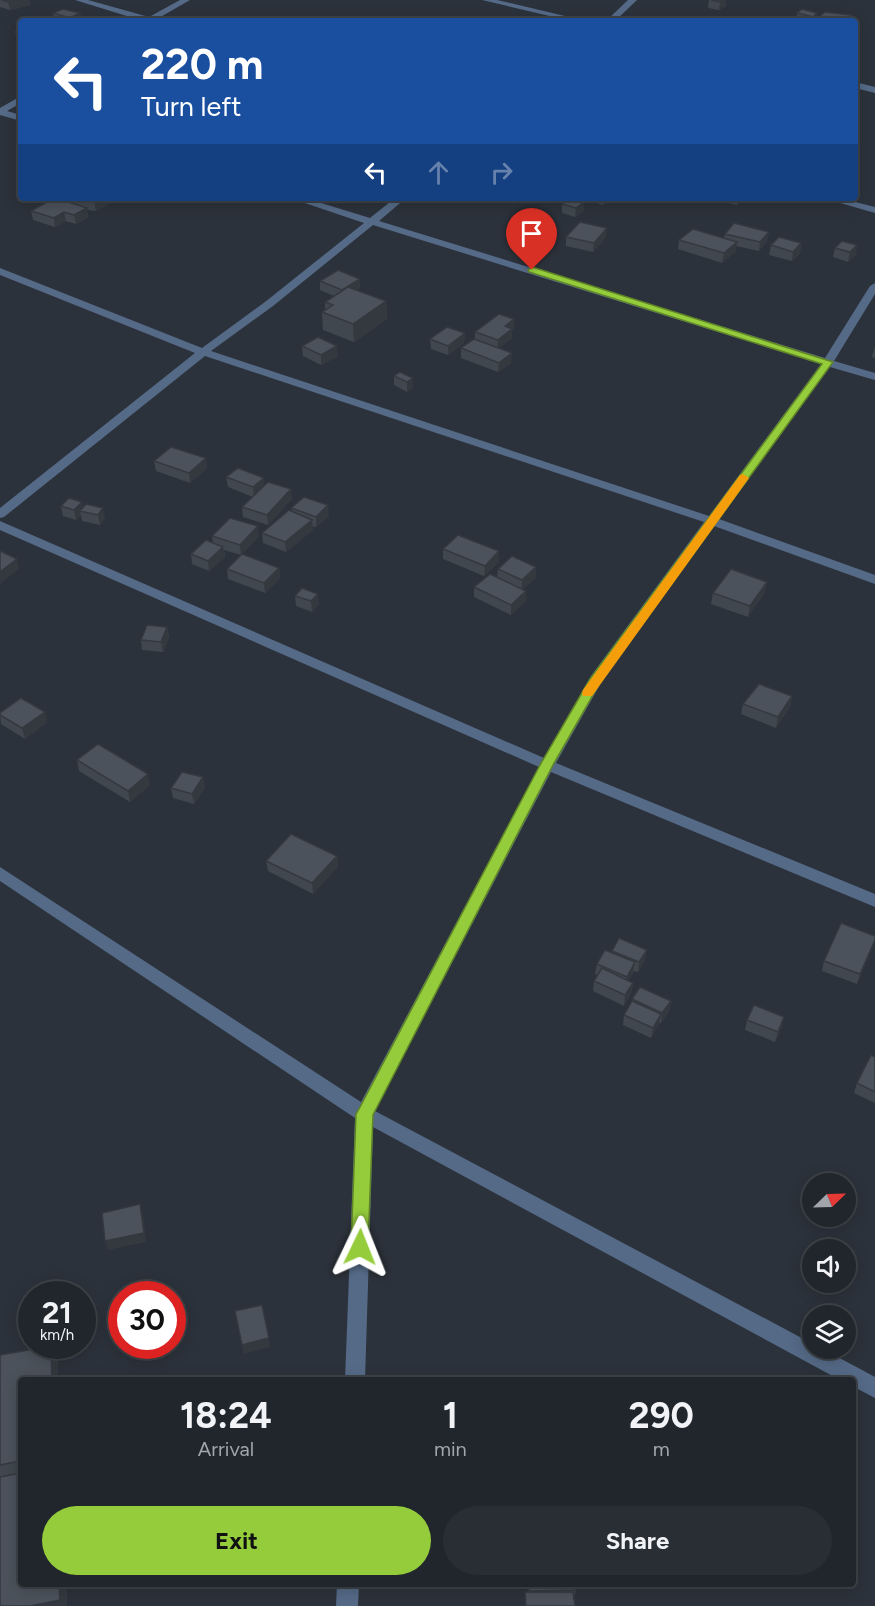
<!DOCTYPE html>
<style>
body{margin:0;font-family:Figtree,sans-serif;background:#292e34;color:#f1f3f6;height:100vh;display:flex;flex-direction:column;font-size:22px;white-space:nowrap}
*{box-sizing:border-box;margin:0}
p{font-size:20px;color:#a2a5a9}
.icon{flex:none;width:33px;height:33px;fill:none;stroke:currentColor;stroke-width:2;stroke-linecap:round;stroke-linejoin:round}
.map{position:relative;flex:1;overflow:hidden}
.sheet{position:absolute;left:18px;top:1377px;width:838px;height:210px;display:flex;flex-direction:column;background:#21262c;border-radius:6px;box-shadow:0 3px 15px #0003,0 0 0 2px #3e4348}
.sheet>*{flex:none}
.top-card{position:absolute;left:18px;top:18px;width:840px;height:183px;border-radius:6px;box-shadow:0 3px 15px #0003,0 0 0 2px #3e4348;background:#1a4fa0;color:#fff;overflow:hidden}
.needle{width:39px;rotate:67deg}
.tools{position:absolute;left:802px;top:1173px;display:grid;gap:12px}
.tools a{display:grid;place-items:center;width:54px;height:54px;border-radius:50%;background:#21262c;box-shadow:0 3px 15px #0003,0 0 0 2px #3e4348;font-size:30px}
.speed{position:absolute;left:18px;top:1281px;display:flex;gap:12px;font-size:30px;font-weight:700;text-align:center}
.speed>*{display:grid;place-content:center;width:78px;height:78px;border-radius:50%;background:#21262c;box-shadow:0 3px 15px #0003,0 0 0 2px #3e4348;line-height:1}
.speed small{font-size:15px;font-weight:400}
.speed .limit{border:9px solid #d22;background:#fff;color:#111}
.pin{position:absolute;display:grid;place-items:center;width:51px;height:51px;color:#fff;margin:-62px -26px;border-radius:50% 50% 50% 0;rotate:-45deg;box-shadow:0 0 6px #0007}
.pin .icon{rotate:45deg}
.me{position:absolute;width:66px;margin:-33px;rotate:2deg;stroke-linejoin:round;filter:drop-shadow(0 0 4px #0008)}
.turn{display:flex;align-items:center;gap:21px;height:126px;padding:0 24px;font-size:27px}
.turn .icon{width:78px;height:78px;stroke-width:2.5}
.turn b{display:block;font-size:42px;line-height:51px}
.lanes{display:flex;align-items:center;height:57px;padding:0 24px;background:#0003;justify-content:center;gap:30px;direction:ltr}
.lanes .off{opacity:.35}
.eta{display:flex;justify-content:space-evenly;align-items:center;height:102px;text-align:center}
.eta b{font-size:36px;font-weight:700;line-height:42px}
.primary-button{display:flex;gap:12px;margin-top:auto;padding:12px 24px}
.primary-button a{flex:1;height:69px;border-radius:36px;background:#94cc3c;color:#111;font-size:24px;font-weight:700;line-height:69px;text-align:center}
.primary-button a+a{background:#292e34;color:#f1f3f6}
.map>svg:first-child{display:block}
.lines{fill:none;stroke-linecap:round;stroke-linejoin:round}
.minor{fill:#556a87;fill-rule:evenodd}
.wall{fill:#40474e}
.shaded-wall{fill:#343940}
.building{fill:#4b525b;stroke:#343940;stroke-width:1.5}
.route{fill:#94cc3c;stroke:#608527;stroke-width:1.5}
.slow{fill:#f59e0b}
</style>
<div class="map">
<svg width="875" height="1606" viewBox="0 0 875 1606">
<rect width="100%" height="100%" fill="#2c323b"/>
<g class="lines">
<!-- minor -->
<g class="minor">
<polygon points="75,0 88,0 149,17 180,0 190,0 157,19 161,21 143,21"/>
<polygon points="482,0 497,0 586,21 571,21"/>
<polygon points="628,0 637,0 615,21 606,21"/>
<polygon points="855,82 875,87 875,93 855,88"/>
<polygon points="21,96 21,103 7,111 21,115 21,121 0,115 0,108"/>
<path d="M 290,198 L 305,198 L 370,218 L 395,198 L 406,198 L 379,221 L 825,358 L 870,286 L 875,283 L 875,294 L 834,361 L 875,373 L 875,380 L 830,367 L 719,519 L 875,575 L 875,584 L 714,526 L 602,681 L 556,763 L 875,894 L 875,907 L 551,772 L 375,1111 L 813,1344 L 813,1348 L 821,1348 L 875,1377 L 875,1398 L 854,1387 L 854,1380 L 840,1380 L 373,1127 L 365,1380 L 345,1380 L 355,1118 L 0,881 L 0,867 L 361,1102 L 539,767 L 0,530 L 0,521 L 544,758 L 591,676 L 704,522 L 205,356 L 4,517 L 0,518 L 0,508 L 195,353 L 0,275 L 0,268 L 202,348 L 265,302 L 364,223 ZM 373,225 L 821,364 L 709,516 L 211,351 L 273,306 Z"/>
<polygon points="823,198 839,198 875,207 875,213"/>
<polygon points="337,1584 359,1584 358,1606 336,1606"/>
</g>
</g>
<!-- wall -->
<g class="wall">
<polygon points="0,0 29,0 30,5 10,10 0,7"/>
<polygon points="709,0 726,0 726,6 719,10 708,8"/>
<polygon points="802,9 817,13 816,21 817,21 817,18 825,12 852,15 852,18 857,19 856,27 855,28 855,21 787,21 794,16 797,17 797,13"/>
<polygon points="53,13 80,13 81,21 54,21"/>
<polygon points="21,28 21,40 17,39 15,31"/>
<polygon points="64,198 108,198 109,204 96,211 87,210 88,217 76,224 66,221 55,227 33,220 31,211 64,201"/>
<polygon points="590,198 610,198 610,200 603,205 590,201"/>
<polygon points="721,198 743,198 737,205 720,201"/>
<polygon points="584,202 584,211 575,217 562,213 562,204"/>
<polygon points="769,232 767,241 759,251 736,246 736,251 722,263 678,249 679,240 724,238 725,234"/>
<polygon points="566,237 606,237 593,252 566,246"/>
<polygon points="801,243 800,253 792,261 769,255 771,245"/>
<polygon points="835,248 856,255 848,262 833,257"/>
<polygon points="360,279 360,288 357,290 386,301 387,319 354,342 323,330 322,312 325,310 325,302 334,296 320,290 320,281"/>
<polygon points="514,328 512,330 512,338 499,348 511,363 498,372 461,358 461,348 475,339 475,332"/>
<polygon points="465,333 464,343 448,355 431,349 430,339"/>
<polygon points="302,346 338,356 321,365 303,356"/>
<polygon points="875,346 875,358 872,357"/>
<polygon points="400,372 413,388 407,392 394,385 394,376"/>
<polygon points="206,458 207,468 190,483 156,471 154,461"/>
<polygon points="226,477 264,485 292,499 268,525 243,517 242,507 253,497 228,487"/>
<polygon points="61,506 83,507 105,518 100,525 82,521 81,515 76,520 63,516"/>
<polygon points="291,508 329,516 316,527 312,526 313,530 286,552 263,543 262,533 292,511"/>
<polygon points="212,536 259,536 241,555 224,550 225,557 209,571 192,564 191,554 213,543"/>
<polygon points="443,549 499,551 499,562 484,576 443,559"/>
<polygon points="536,567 536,578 523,589 526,601 511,615 474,597 474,587 497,577 498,569"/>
<polygon points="279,568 280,578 265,593 228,579 227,569"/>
<polygon points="765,592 748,617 711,604 713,593"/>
<polygon points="295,596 319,604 312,612 296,606"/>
<polygon points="167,627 169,637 163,652 142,650 141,640"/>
<polygon points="792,696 790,707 776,728 741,714 743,704"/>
<polygon points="0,713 47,722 25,739 1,724"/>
<polygon points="77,760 150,785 130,802 79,771"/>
<polygon points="203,777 205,788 194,804 173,798 171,788"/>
<polygon points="337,856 338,866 313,894 268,871 266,861"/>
<polygon points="873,946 857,984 822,971 824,961"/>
<polygon points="612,951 645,960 638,972 634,971 628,981 633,983 631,993 624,1006 593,991 594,981 598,975 595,974 597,964 612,952"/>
<polygon points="632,999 671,1001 669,1011 661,1023 659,1023 651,1038 623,1025 624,1015 631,1003"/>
<polygon points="784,1017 782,1027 775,1042 745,1030 747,1020"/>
<polygon points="875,1057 875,1103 854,1093 857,1083"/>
<polygon points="51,1346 58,1362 58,1380 21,1380 21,1584 66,1584 67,1606 0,1606 0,1355"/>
<polygon points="528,1584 575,1584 576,1590 574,1597 575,1606 525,1606 525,1592 528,1592"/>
</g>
<!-- shaded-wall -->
<g class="shaded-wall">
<polygon points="16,0 29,0 30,5 10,10 8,2"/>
<polygon points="724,0 726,0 726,6 719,10 720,2"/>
<polygon points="80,13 81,21 70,21 70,18"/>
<polygon points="817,13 816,21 812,21 813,17"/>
<polygon points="858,29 857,38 855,39 855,33"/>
<polygon points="101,198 108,198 109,204 96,211 94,201"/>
<polygon points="604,198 610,198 610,200 603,205"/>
<polygon points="738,198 743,198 737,205"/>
<polygon points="584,202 584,211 575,217 576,208"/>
<polygon points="87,208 88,217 76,224 74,215"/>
<polygon points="64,212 66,221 55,227 54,218"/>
<polygon points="607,228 606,237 593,252 594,243"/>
<polygon points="769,232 767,241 759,251 760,242"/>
<polygon points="737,242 736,251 722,263 724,253"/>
<polygon points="801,243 800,253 792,261 793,252"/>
<polygon points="857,245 856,255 848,262 850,252"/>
<polygon points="360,279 360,288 342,299 342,290"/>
<polygon points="386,301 387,319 354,342 353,324"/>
<polygon points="514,319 514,328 512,330 512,338 497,350 498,340 505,326"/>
<polygon points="465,333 464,343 448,355 448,346"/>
<polygon points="337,346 338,356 321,365 321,355"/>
<polygon points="512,353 511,363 498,372 499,363"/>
<polygon points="413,378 413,388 407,392 407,382"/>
<polygon points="206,458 207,468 190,483 189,473"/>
<polygon points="264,478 265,488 254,497 253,487"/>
<polygon points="291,489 292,499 268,525 267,515"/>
<polygon points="82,502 84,512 80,511 81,515 76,520 74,510"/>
<polygon points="328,505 329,516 316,527 316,517"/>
<polygon points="103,508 105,518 100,525 98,515"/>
<polygon points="312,520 313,530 286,552 285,542"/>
<polygon points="258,526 259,536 241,555 240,545"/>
<polygon points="223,547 225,557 209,571 208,561"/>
<polygon points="499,551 499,562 484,576 485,566"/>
<polygon points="17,559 19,569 0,584 0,572"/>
<polygon points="536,567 536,578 522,590 522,580"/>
<polygon points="279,568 280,578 265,593 264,583"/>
<polygon points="767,582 765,592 748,617 750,606"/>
<polygon points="526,591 526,601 511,615 511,605"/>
<polygon points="318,594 319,604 312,612 311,601"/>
<polygon points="167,627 169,637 163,652 161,642"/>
<polygon points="792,696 790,707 776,728 778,717"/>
<polygon points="45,712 47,722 25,739 22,728"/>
<polygon points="148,774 150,785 130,802 128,791"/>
<polygon points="203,777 205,788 194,804 192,794"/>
<polygon points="337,856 338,866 313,894 312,883"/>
<polygon points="875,940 873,946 857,984 860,974"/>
<polygon points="647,950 645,960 638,972 639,962"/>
<polygon points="635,962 633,972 625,987 627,977"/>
<polygon points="633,983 631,993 624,1006 625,995"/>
<polygon points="671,1001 669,1011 661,1023 662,1013"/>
<polygon points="661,1014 659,1024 651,1038 653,1028"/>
<polygon points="784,1017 782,1027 775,1042 778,1032"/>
<polygon points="140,1204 143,1214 146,1242 108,1250 105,1241"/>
<polygon points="269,1338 270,1347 243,1354 242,1345"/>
<polygon points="51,1346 58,1362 58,1380 52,1380"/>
<polygon points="59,1584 66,1584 67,1606 30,1606"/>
</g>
<!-- building -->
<g class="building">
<polygon points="2,0 16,0 8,2"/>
<polygon points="711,0 724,0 720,2"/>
<polygon points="63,9 80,13 70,18 53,13"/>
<polygon points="802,9 817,13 813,17 797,13"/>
<polygon points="825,12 852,15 849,17 857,19 855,21 832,21 817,18"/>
<polygon points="794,16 808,19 806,21 788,21"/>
<polygon points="21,28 21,33 15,31"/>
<polygon points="54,198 56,198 87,208 74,215 64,212 54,218 31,211"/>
<polygon points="77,198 101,198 94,201 87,201"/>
<polygon points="571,198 572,198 584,202 576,208 562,204"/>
<polygon points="580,222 607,228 594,243 566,237"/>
<polygon points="734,223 769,232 760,242 725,234"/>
<polygon points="693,229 737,242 724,253 679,240"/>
<polygon points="779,237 801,243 793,252 771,245"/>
<polygon points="842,241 857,245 850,252 835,248"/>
<polygon points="338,270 360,279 342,290 320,281"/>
<polygon points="348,287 386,301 353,324 322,312 333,305 325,302"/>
<polygon points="499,314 514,319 505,326 512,329 498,340 475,332"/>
<polygon points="447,327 465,333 448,346 430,339"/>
<polygon points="318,337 337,346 321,355 302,346"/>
<polygon points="474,339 512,353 499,363 461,348"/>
<polygon points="400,372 413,378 407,382 394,376"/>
<polygon points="171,447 206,458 189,473 154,461"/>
<polygon points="238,468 264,478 253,487 226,477"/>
<polygon points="268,482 291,489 267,515 242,507"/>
<polygon points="304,497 328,505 316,517 291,508"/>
<polygon points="69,498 82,502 74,510 61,506"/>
<polygon points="86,504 103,508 98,515 80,511"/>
<polygon points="289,510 312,520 285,542 262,533"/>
<polygon points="230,518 258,526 240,545 212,536"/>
<polygon points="458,535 499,551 485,566 443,549"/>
<polygon points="206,540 223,547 208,561 191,554"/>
<polygon points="0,551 17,559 0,572"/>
<polygon points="242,554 279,568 264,583 227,569"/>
<polygon points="512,556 536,567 522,580 498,569"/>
<polygon points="731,569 767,582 750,606 713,593"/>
<polygon points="490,574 526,591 511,605 474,587"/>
<polygon points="302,588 318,594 311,601 295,596"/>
<polygon points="147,625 167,627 161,642 141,640"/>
<polygon points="759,684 792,696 778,717 743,704"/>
<polygon points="21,698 45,712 22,728 0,715 0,713"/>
<polygon points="98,744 148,774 128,791 77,760"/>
<polygon points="182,772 203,777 192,794 171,788"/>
<polygon points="291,834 337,856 312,883 266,861"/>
<polygon points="841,923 875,936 875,940 860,974 824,961"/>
<polygon points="619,938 647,950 639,962 612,951"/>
<polygon points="605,950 635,962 627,977 597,964"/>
<polygon points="602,968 633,983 625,995 594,981"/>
<polygon points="640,987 671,1001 662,1013 632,999"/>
<polygon points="632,1001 661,1014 653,1028 624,1015"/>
<polygon points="754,1005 784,1017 778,1032 747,1020"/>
<polygon points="871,1055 875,1057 875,1092 857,1083"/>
<polygon points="140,1204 144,1233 105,1241 102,1213"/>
<polygon points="262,1305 269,1338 242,1345 235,1311"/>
<polygon points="51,1346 52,1380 21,1380 21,1461 0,1465 0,1355"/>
<polygon points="21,1473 21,1584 59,1584 60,1600 30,1606 0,1606 0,1477"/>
<polygon points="529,1584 575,1584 576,1590 529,1591"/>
<polygon points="525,1592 573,1592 575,1606 526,1606"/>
</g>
<!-- route -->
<polygon class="route" points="532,267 833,362 601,681 553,765 373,1115 368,1247 366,1253 360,1255 354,1253 351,1247 356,1114 359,1109 540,765 590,679 822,364 529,272 528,270"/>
<!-- slow -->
<polygon class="slow" points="743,474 749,478 592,696 583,696 582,693 583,690 740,475"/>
</svg>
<div class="tools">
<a><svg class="needle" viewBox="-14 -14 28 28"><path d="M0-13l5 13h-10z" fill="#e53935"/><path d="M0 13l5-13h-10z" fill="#a2a5a9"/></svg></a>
<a><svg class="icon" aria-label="sound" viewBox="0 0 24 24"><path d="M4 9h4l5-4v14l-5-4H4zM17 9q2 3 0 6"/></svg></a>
<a><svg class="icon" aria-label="layers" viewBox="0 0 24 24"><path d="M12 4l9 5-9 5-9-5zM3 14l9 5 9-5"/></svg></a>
</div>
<div class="speed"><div>21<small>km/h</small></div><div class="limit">30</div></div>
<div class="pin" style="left:532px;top:270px;background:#d93025"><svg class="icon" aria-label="arrive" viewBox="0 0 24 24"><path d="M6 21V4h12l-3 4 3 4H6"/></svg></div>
<svg class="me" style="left:360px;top:1247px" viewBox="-20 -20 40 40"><path d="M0-17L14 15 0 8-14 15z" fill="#94cc3c" stroke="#fff" stroke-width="4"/></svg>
<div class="top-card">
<div class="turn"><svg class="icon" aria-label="left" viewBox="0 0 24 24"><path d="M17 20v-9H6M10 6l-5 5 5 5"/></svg><div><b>220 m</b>Turn left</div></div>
<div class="lanes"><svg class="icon" aria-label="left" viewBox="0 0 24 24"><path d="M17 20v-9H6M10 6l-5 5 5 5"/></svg><svg class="icon off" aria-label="ahead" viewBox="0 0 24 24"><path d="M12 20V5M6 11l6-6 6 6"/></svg><svg class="icon off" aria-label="right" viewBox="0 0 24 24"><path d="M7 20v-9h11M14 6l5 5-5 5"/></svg></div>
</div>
<section class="sheet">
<div class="eta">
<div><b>18:24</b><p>Arrival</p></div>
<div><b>1</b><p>min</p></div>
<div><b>290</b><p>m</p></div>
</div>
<div class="primary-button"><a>Exit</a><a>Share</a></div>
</section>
</div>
